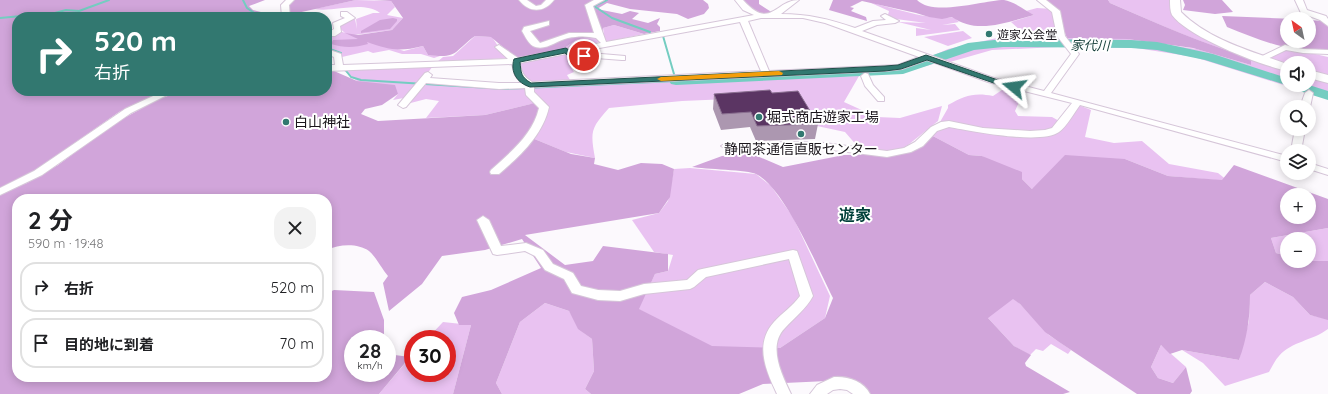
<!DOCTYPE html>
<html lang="ja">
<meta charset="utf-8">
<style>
body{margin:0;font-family:Quicksand,"Noto Sans JP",sans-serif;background:#f2f2f2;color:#202124;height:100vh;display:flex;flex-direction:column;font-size:15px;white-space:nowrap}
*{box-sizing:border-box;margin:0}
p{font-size:13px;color:#757577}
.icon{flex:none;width:22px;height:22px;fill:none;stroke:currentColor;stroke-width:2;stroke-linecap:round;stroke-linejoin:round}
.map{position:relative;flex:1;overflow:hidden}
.details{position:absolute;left:12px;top:194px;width:320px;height:188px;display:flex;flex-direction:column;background:#fff;border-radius:16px;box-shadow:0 2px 10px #0003}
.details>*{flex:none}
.guide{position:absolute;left:12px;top:12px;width:320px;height:84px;border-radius:16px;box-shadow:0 2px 10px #0003;background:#327870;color:#fff;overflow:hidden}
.needle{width:26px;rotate:327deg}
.tools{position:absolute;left:1280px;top:12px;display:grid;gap:8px}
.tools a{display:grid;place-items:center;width:36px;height:36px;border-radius:50%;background:#fff;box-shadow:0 2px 10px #0003;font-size:20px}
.speed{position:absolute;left:344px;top:330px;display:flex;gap:8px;font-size:20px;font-weight:700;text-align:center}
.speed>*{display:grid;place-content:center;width:52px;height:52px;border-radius:50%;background:#fff;box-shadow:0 2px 10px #0003;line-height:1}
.speed small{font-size:10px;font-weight:400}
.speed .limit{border:6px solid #d22;background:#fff;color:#111}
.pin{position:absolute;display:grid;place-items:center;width:34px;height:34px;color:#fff;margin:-17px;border:2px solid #fff;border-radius:50%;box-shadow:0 1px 4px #0007}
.me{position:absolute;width:44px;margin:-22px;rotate:286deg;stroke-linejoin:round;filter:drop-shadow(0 0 3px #0008)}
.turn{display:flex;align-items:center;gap:14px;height:84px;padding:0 16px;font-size:18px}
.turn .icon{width:52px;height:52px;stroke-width:2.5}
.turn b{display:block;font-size:28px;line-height:34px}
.round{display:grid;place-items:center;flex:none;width:42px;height:42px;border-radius:16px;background:#f2f2f2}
.head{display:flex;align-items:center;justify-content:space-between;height:68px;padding:0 16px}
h1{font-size:24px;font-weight:700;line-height:30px}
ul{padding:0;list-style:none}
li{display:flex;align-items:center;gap:12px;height:50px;margin:0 8px 6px;padding:0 8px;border:2px solid #e0e0e0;border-radius:16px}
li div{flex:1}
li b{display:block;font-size:15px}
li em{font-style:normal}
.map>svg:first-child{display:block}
.green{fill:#e9c2f1}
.forest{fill:#d1a5da;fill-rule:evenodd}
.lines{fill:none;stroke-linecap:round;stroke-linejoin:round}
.stream{stroke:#74cdc1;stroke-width:2}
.river{fill:#74cdc1;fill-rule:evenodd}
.street-casing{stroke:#d6c6d9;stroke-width:2}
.secondary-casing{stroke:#d6c6d9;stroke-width:2}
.street{fill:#fff;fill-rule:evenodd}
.secondary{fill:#fff;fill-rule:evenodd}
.wall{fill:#ac97b0}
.building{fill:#5b3563;stroke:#8b7091}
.route{fill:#327870;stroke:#204e49}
.slow{fill:#f59e0b}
.poi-dot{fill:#327870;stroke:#fff;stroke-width:1.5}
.labels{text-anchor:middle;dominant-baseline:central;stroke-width:4;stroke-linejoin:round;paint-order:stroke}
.far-poi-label{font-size:12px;fill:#1b161c;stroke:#fff;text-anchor:start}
.far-water-label{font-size:13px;font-style:italic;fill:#143e39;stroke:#fff}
.poi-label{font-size:14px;fill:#1b161c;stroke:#fff;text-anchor:start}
.quarter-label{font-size:16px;font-weight:bold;fill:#003f39;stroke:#fff}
</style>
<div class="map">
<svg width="1328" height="394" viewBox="0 0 1328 394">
<rect width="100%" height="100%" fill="#fcf9fd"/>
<!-- green -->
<g class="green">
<path d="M 356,0 L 391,1 L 395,7 L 387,15 L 403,18 L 392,30 L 354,35 L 404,51 L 423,46 L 428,55 L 440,56 L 434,58 L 421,54 L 402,54 L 389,50 L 373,53 L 368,51 L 342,57 L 339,54 L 327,51 L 327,37 L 340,31 L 345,33 L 336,25 L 355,19 L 357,29 L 356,19 L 373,13 L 380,13 C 362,0 334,13 314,9 Z"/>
<path d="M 1108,0 L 1175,0 L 1175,11 L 1224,48 L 1287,69 L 1287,85 L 1309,85 L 1309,76 L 1328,80 L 1328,99 L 1194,57 L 1136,48 L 1058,47 L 992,50 L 950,62 L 932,56 L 948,49 L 997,38 L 1036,38 L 1028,37 L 1011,22 L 1034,15 L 1026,11 L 1037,8 L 1053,9 L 1062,38 L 1121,38 L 1197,49 L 1251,65 L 1251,58 C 1202,44 1156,23 1110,3 Z"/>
<path d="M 869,2 C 894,8 930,21 954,17 L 959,22 L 942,25 L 955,24 L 960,30 L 916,36 L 916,28 L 931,30 L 898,22 L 926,23 L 896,19 L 888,15 L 889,11 Z"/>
<polygon points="614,25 644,34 605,42 603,28"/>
<polygon points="963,31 972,38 948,46 924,37"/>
<polygon points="594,35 601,42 563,49 576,40"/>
<polygon points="475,36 492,37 498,46 511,58 437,62 443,57 453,56"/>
<polygon points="1285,47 1328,57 1328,78 1309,74 1309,63 1287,63 1287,68 1264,61"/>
<path d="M 569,53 L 576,62 L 569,64 L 574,72 L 567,75 L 572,83 L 899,68 L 924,59 L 933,64 L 904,72 L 833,77 L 859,76 L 844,102 L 877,117 L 900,118 L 942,106 L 938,121 L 908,145 L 891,154 L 858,147 L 845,132 L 817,126 L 801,96 L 682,101 L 609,108 C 591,128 590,131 595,158 L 566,152 L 532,138 L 531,104 L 485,115 L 426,118 L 439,101 L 426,99 L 403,105 L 409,97 L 393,100 L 398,94 L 357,81 L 343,70 L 433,66 L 423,79 L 530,85 L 524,79 L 518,63 L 520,62 Z"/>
<path d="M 1005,88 L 1023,93 L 1015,111 L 1018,116 L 1052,117 L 1061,122 L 1076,104 L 1091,110 L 1085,137 L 1114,143 L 1142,141 L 1169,164 L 1218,173 L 1228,181 L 1168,176 L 1125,159 L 1032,189 L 1022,179 L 982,156 L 969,155 L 929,134 L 948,124 L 940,122 L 948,108 L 948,105 C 964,96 974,92 993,96 Z"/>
<polygon points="690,168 756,174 771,186 793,217 830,296 825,318 780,348 713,348 638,309 655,274 668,271 673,255 654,252 632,220 659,213 668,201 674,169"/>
<polygon points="917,214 1020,304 1049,335 1071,350 1068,354 1051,344 1043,351 1036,349 1030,355 1014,346 988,318"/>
<polygon points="1328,228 1328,261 1309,261 1309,239 1287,239 1287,256 1276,253 1271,238"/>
<path d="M 1265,282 L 1293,297 L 1310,315 L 1328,319 L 1328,329 C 1312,341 1292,341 1279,356 C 1275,360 1272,367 1269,372 L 1225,386 L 1203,363 L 1182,350 L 1239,360 L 1249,321 L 1250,295 Z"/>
<polygon points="545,303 569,311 584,333 592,339 594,371 585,389 591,394 502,394 496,383 520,322"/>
<polygon points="443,322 471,325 453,394 379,394 413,354 413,373 447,373 447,339 427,339"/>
<polygon points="1161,345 1186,367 1173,383 1158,378 1151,367"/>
</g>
<!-- forest -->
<g class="forest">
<polygon points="0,0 265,0 249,6 253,10 265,13 267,17 17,17 17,91 165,91 119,112 33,172 0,188"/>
<polygon points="292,0 356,0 288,15 289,2"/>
<path d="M 374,0 L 703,0 L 708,4 L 709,8 L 704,14 L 688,19 L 677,14 L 630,9 L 607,3 L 597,9 L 622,14 L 630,11 L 639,13 L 632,19 L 648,23 L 660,18 L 657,24 L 660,27 L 660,31 L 644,34 L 614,25 L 603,28 L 602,33 L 576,40 L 563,49 L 516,58 L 491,37 L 475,36 C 453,52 458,59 428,55 L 423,46 C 399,52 390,50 367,42 L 368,44 C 354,48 344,48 331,44 L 333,40 L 358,39 L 345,33 L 358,35 L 392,30 L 403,18 L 391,1 Z"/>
<polygon points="739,0 759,0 759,4 773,13 758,15"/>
<path d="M 833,0 L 917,0 C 934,17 984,0 1004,0 C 1013,1 1026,11 1034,15 C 1007,22 977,35 952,17 L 942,19 L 929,17 L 916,13 L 862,1 L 850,7 L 854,8 L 851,11 L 866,17 L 867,21 L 829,10 Z"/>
<path d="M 1040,0 L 1108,0 L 1110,3 C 1156,23 1203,44 1251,58 L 1251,65 L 1193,48 L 1127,39 L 1067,38 L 1056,11 Z"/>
<polygon points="1183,0 1222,0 1233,12 1215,14 1183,10 1185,5"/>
<path d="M 1222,16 L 1294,19 L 1287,19 L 1287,41 L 1309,41 L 1309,20 L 1324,21 L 1328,27 L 1328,51 C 1293,54 1259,40 1227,27 Z"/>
<polygon points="393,18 397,19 397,21 390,29 361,33 361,31 380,20"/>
<path d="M 327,71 L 334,71 L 357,81 L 395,85 L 398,94 L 382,105 L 365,109 L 361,114 L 378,121 L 485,115 L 539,102 L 543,111 L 511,158 L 492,175 L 501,170 L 532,138 L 571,154 L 595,158 L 594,164 L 618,170 L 641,163 L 662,164 L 674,169 L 670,197 L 659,213 L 525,235 L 565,265 L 593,261 L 603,246 L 668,254 L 668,271 L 655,274 L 639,309 L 712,346 L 780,348 L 825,318 L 833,298 C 818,269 785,188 756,174 C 749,170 704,169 692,167 L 722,156 L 750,153 L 783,167 L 844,155 L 887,154 L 907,150 L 929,134 L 969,155 L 982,156 L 1022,172 L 1022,179 L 1032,189 L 1065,155 L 1125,159 L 1168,176 L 1222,180 L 1234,165 L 1328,199 L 1328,228 L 1271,238 L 1276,253 L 1287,256 L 1287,261 L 1328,261 L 1328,320 L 1310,315 L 1293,297 L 1265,282 L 1250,295 C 1250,319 1247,338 1239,360 L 1182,350 L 1170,354 L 1161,345 L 1151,367 L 1158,378 L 1173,383 L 1186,367 L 1192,391 L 1190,394 L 1137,394 L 1059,342 L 1045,332 L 1020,304 L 1013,299 L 988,318 L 1014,346 L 1031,355 L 1025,363 L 1026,366 L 1070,392 L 1063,394 L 864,394 L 849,380 L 763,384 L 739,394 L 591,394 L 585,389 L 594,371 L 592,339 L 578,329 L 569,311 L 545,303 L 520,322 L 496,383 L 502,394 L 453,394 L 471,325 L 459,325 L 454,313 L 462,297 L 491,290 L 541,268 L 522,239 L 485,250 L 442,256 L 422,284 L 389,311 L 383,283 L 388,276 C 382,269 376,257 369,251 C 358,243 339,244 327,250 L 327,199 L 17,199 L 17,377 L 327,377 L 327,293 L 334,290 L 374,292 L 384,320 L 384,339 L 353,339 L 353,373 L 387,373 L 387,354 L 410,357 L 379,394 L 0,394 L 0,194 L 27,183 L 58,165 L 115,123 L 159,99 L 182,91 L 327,91 ZM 1287,195 L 1309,195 L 1309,217 L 1287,217 Z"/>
</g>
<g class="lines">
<!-- stream -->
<g class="stream">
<polyline points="243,0 247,8 260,17"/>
<polyline points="607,0 594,6 612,18 650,32"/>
<polyline points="0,18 32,15 40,17 66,10 79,11 109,0"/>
<polyline points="327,48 341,53 341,58"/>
<polyline points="343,67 351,77 361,80 505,89 676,81 663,36"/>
</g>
<!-- river -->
<polygon class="river" points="1003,39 1131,40 1157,42 1213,54 1287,78 1287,85 1309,85 1328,91 1328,100 1290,88 1289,86 1205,60 1157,50 1131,48 1003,47 974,50 903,74 676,85 671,84 669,81 671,78 676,77 901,66 968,43"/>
<defs>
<g id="street">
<polygon points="286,0 294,0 289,5 290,17 282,17 281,5"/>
<path d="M 519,0 L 527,0 L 536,6 L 541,5 L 546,0 L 554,0 C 544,13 529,13 519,0 Z"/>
<path d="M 594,0 L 604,0 L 593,6 L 606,42 L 754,15 L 743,10 L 735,0 L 743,0 C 771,31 775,0 799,0 L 781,14 C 808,14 829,19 855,28 L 873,21 L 886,20 L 881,16 L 885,14 L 899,21 L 895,23 L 877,25 L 862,31 L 994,78 L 1044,91 L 1071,54 L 1057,36 L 1052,12 L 1037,0 L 1046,0 L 1060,11 L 1065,36 L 1079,54 L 1051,93 L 1287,156 L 1287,162 L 1080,105 C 1074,113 1067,126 1059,132 C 1041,145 971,131 949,127 L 937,131 L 923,146 L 911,152 L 887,157 L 816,148 L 726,149 L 721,146 L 726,143 L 816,142 L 887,151 L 904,148 L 915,142 L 931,127 L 941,122 L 949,121 L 983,128 L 1030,131 L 1045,130 L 1052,128 L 1072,103 L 988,82 L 927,60 L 902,69 L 885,71 L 534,87 L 534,92 L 549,107 C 543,135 520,156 499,174 L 491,174 L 490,172 L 491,170 C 511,152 533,134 539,108 L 526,95 L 525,88 L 499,89 L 426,83 L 406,107 L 403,108 L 398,105 L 425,73 L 428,72 L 432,75 L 430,78 L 499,83 L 521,83 L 515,75 L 512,64 L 327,71 L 327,65 L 335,65 L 334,57 L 327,54 L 327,49 L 341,54 L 343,65 L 508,59 L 495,47 L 499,45 L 518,58 L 601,43 L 596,38 C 587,36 578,36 568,38 C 557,40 545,52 533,46 C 528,43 525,36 522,31 L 524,27 L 549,21 L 549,25 L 530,31 L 540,43 L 569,33 L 594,33 L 585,5 ZM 761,18 L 803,18 L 825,23 L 919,57 L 898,65 L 769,71 L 748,21 ZM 740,22 L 761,71 L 532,82 C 524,77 521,72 520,63 L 566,54 L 570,56 L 622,60 L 625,60 L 625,56 L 578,52 Z"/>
<polygon points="1295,0 1303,0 1307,10 1326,16 1328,19 1328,26 1320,20 1301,13"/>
<polygon points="341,12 347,12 355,18 340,26 341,32 335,36 329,36 329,32 334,29 333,23 345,18 341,16"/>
<polygon points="1285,45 1303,49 1328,50 1328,54 1303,53 1286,50 1263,61 1257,61 1256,59"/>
<polygon points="865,73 868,74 873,85 884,97 884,101 878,101 865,86 861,76"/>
<polygon points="1309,90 1313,93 1310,107 1300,107 1305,93"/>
<polygon points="164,91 175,91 131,113 42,175 0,195 0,188 34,171 125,109"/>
<polygon points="1295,129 1305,129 1301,151 1291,151"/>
<polygon points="1309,163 1328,169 1328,175 1309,169"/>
<path d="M 483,216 L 489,220 L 501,246 L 526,243 L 543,250 L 553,264 L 573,273 L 581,286 L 598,290 L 620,291 L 644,284 L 687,280 L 698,270 L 702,269 L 793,250 L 797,251 L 813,296 C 806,309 795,317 785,328 C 767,346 782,375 791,394 L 777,394 C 766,371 754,344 774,322 C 782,313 793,306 800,296 L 789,259 L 706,277 L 694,287 L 690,289 L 644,294 L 620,301 L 598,300 L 572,293 L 564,279 L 545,270 L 535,256 L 525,251 L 497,255 L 493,254 L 477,220 Z"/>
<path d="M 834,377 C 847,376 864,381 870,394 L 853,394 L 847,390 L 840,389 L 833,390 L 827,394 L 810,394 L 817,385 Z"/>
</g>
<g id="secondary">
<path d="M 1170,0 L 1180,0 L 1181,12 C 1209,40 1251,51 1287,64 L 1287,71 C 1260,65 1188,37 1172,15 C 1170,11 1170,5 1170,0 Z"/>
<polygon points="1309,70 1328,75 1328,83 1309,78"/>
</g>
</defs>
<!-- street casing -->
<use href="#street" class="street-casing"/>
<!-- secondary casing -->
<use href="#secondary" class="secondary-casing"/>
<!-- street -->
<use href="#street" class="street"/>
<!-- secondary -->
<use href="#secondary" class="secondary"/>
</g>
<!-- wall -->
<polygon class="wall" points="772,93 818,124 815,139 756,141 750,127 721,130 713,109 714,94"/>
<!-- building -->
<polygon class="building" points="770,90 772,93 798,91 818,124 757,126 751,112 722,114 714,94"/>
<!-- route -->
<path class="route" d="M 566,48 L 573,53 L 587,56 C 581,60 570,58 565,53 L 520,62 C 521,73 521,77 531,83 L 885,66 L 898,65 L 926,55 L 1018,87 L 1011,89 L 927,60 L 901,69 L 885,71 L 530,87 C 517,83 510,72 514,59 Z"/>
<!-- slow -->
<polygon class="slow" points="779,71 783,73 782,75 661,81 657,79 661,77"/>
<!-- markers -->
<g class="poi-dot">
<circle cx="989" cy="34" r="4"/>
<circle cx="759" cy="117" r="4"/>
<circle cx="286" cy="122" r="4"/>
<circle cx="801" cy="134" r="4"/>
</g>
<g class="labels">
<!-- far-poi labels -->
<g class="far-poi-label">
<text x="997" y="34">遊家公会堂</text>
</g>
<!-- far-water labels -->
<g class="far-water-label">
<text transform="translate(1090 45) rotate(1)">家代川</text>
</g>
<!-- poi labels -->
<g class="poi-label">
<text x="767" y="117">堀式商店遊家工場</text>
<text x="294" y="122">白山神社</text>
<text x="801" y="149" text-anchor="middle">静岡茶通信直販センター</text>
</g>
<!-- quarter labels -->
<g class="quarter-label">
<text x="855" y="215">遊家</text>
</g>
</g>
</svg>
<div class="tools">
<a><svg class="needle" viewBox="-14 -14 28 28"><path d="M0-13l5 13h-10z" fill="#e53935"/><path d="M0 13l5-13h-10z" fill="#757577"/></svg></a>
<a><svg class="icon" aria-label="sound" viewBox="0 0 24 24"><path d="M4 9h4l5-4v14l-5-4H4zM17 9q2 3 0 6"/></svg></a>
<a><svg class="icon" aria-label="search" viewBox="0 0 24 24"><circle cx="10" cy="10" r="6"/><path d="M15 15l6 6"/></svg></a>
<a><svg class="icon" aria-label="layers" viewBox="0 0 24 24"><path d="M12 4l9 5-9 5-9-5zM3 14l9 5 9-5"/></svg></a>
<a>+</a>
<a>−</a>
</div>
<div class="speed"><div>28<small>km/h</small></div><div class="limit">30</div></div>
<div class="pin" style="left:584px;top:56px;background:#d93025"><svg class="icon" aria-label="arrive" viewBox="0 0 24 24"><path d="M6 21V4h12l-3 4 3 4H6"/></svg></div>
<svg class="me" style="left:1014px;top:87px" viewBox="-20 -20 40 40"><path d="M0-17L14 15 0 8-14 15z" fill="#327870" stroke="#fff" stroke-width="4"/></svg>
<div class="guide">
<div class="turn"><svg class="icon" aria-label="right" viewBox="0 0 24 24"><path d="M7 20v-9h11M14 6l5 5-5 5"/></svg><div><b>520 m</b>右折</div></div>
</div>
<section class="details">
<div class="head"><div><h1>2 分</h1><p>590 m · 19:48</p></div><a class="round"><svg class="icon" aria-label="close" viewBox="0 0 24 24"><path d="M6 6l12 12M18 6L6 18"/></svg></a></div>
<ul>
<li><svg class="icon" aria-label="right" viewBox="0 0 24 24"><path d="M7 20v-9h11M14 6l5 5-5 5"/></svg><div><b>右折</b></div><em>520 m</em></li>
<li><svg class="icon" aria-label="arrive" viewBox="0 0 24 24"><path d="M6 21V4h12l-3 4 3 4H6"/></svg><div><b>目的地に到着</b></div><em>70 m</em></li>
</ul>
</section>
</div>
